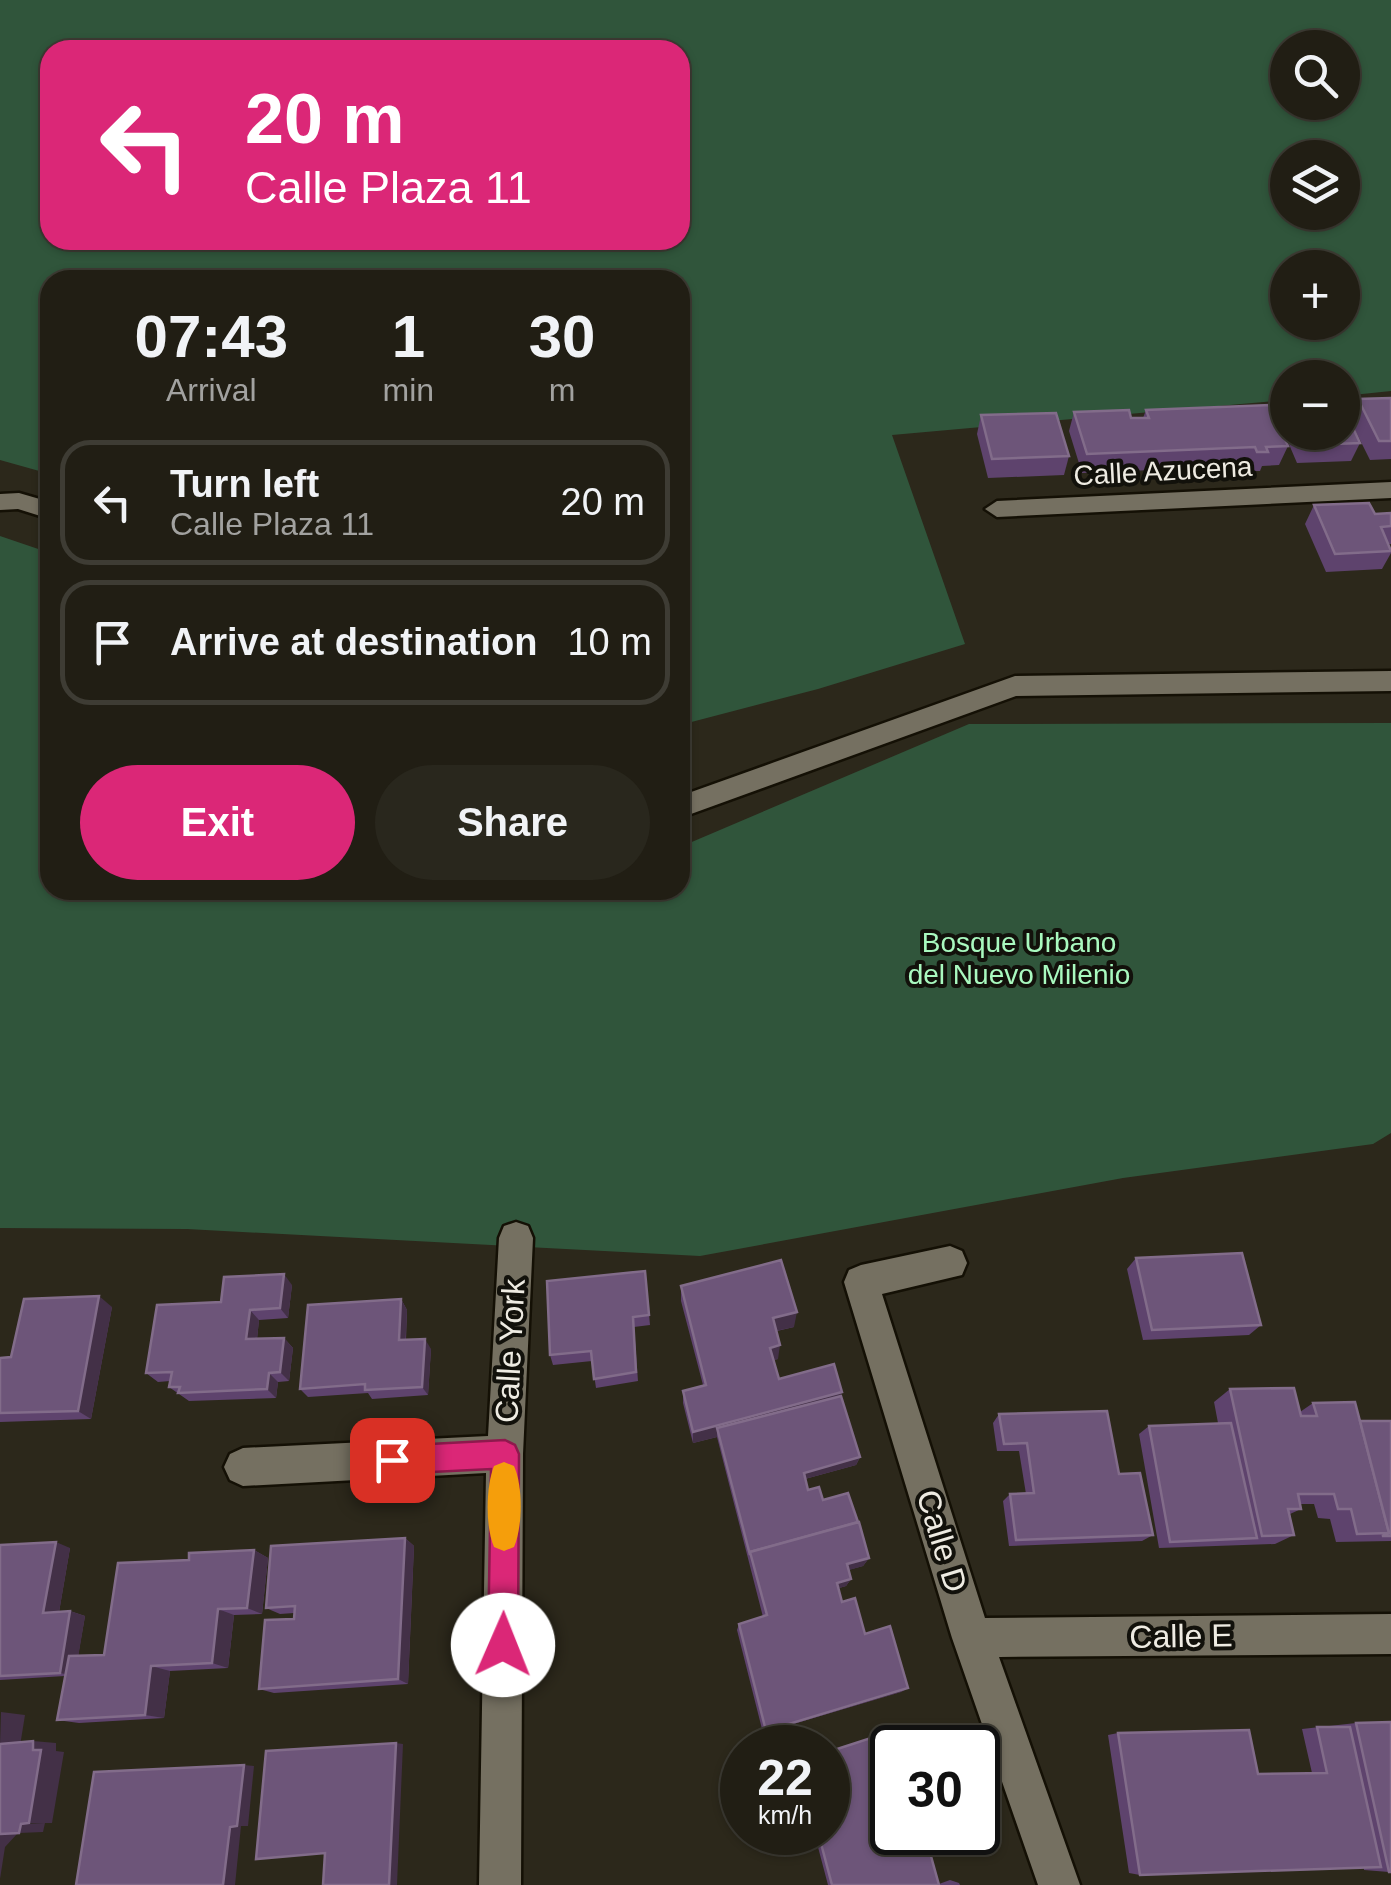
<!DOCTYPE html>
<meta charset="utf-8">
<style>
body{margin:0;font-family:Arial,sans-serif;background:#29271d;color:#f1f3f6;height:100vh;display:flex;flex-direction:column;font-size:38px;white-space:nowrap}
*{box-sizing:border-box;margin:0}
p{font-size:32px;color:#a2a2a0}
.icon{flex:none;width:55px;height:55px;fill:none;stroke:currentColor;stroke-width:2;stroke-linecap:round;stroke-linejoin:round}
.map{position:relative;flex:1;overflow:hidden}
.drawer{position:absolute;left:40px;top:270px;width:650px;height:630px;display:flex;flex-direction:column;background:#211e14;border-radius:30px;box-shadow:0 2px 8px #0004,0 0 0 2px #3e3c34}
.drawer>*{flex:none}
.guide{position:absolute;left:40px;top:40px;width:650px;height:210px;border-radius:30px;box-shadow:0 2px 8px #0004,0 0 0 2px #3e3c34;background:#db2777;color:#fff;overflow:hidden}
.fabs{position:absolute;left:1270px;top:30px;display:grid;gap:20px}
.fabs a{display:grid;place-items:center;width:90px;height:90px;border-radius:50%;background:#211e14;box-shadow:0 2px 8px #0004,0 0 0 2px #3e3c34;font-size:50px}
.speed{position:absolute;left:720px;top:1725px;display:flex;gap:20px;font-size:50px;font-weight:700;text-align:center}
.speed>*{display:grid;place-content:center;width:130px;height:130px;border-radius:50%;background:#211e14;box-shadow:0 2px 8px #0004,0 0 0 2px #3e3c34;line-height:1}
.speed small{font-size:25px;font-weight:400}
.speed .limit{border:5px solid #111;border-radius:15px;background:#fff;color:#111}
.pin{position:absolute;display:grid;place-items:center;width:85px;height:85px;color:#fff;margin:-42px;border-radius:20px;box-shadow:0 5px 15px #0006}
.me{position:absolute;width:110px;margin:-55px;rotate:1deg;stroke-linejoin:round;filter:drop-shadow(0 0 8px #0008)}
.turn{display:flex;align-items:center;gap:35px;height:210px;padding:0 40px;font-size:45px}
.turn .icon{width:130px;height:130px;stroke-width:2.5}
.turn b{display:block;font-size:70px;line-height:85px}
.eta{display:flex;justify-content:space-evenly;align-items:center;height:170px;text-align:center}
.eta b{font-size:60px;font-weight:700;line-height:70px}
.cta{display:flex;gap:20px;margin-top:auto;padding:20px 40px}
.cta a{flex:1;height:115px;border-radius:60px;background:#db2777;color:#fff;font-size:40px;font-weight:700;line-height:115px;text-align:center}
.cta a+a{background:#29271d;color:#f1f3f6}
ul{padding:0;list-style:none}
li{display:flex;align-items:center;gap:30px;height:125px;margin:0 20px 15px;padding:0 20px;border:5px solid #3e3c34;border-radius:30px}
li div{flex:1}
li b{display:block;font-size:38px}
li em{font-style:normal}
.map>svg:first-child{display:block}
.green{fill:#30553b;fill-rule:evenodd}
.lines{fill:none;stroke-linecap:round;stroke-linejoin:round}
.street-casing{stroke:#141005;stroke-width:5}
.street{fill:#757061;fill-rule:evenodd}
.wall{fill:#5e436d}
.shaded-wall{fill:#433047}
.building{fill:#6d5579;stroke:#826c8a;stroke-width:2.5}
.route{fill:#db2777;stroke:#8e194d;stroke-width:2.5}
.slow{fill:#f59e0b}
.labels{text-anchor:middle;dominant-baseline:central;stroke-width:8;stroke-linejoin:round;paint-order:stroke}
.street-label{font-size:28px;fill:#eeebe2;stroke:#12110b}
.park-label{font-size:28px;fill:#a9f9bf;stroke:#12110b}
.near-street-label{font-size:32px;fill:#eeebe2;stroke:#12110b}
</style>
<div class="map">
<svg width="1391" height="1885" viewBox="0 0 1391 1885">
<rect width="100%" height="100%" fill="#2c281b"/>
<!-- green -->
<g class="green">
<path d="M 0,0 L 1391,0 L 1391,391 L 1343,396 L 1342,378 L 1288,378 L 1287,400 L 892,435 L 965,644 L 818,689 L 680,725 L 680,280 L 50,280 L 50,474 L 0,460 ZM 1288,48 L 1342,48 L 1342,102 L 1288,102 ZM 50,50 L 680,50 L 680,240 L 50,240 ZM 1288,158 L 1342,158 L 1342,212 L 1288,212 ZM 1288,268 L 1342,268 L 1342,322 L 1288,322 Z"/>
<polygon points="0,536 50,553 50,890 680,890 680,847 969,724 1391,723 1391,1133 1373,1144 1123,1178 700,1256 187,1229 0,1228"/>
</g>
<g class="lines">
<defs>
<g id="street">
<polygon points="1391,482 1391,498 997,517 985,509 997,501"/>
<polygon points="19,493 50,502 50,519 18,509 0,510 0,494"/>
<polygon points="1391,671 1391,691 1016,696 680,818 680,796 1015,676"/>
<polygon points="516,1222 528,1226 533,1238 523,1454 521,1885 479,1885 486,1473 243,1486 230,1480 224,1467 230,1454 243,1448 488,1436 499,1238 504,1226"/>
<polygon points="950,1246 962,1251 967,1263 962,1275 882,1294 985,1618 1391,1614 1391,1654 999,1657 1080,1885 1038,1885 952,1638 844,1282 849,1270 861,1265"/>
</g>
</defs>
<!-- street casing -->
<use href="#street" class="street-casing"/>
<!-- street -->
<use href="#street" class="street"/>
</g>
<!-- wall -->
<g class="wall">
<polygon points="1391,398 1391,459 1370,460 1349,418 1358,399"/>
<polygon points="1287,402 1288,432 1342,432 1360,443 1351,461 1297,463 1279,421"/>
<polygon points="1146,410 1288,446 1279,465 1262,466 1260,471 1249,471 1247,466 1082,473 1069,431 1074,412 1131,418 1143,418"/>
<polygon points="981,415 1069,456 1064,475 988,478 977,434"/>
<polygon points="1314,505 1375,514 1391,513 1391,544 1389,544 1391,553 1382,569 1326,572 1305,524"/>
<polygon points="1136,1258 1261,1325 1249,1335 1143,1340 1127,1269"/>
<polygon points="645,1271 650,1325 634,1327 638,1381 596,1388 592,1361 553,1365 550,1355"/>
<polygon points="292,1285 288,1318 259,1320 257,1339 284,1338 293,1348 289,1381 278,1382 276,1398 189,1401 169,1387 170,1381 158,1382 146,1373 221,1302"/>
<polygon points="681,1286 794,1327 777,1331 778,1359 773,1360 779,1379 841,1396 860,1457 856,1465 805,1479 808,1490 823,1500 869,1558 863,1566 848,1570 851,1579 846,1586 839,1588 842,1602 908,1688 901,1692 763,1733 737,1630 739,1624 763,1617 717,1437 693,1443 683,1403 683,1391 703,1385 681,1301"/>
<polygon points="401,1299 407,1310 406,1340 431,1349 428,1395 372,1399 368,1393 308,1397 300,1389"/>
<polygon points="112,1307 91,1419 0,1422 0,1358 11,1357"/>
<polygon points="1230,1389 1300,1412 1313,1403 1360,1421 1391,1421 1391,1541 1336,1542 1330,1519 1318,1518 1314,1504 1300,1504 1301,1509 1290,1514 1294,1535 1275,1544 1159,1548 1139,1434 1149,1426 1218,1423 1214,1402"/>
<polygon points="999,1414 1119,1474 1153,1535 1142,1541 1009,1546 1003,1501 1010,1494 1026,1494 1019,1451 997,1451 993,1423"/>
<polygon points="405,1538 414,1546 408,1684 274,1693 259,1689 294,1619 294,1613 280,1614 266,1608"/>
<polygon points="0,1545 70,1548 59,1612 70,1611 85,1616 78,1656 104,1655 189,1560 254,1550 268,1558 262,1614 234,1615 228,1668 170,1671 164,1718 79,1723 57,1720 65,1676 0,1680"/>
<polygon points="1356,1723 1389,1872 1364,1870 1364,1868 1140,1875 1129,1873 1108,1735 1118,1733 1258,1774 1312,1773 1302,1729"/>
<polygon points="892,1769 892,1832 929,1849 939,1884 950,1880 959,1883 960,1885 828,1885 814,1832 828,1832 890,1770"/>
</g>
<!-- shaded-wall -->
<g class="shaded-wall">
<polygon points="284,1274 292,1285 288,1318 280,1308"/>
<polygon points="99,1296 112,1307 91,1419 78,1411"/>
<polygon points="401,1299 407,1310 405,1350 399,1340"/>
<polygon points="250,1310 259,1320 256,1349 246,1339"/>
<polygon points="797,1312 794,1327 771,1332 773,1318"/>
<polygon points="284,1338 293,1348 289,1381 280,1372"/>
<polygon points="425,1339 431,1349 428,1395 422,1387"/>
<polygon points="780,1345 778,1359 767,1362 770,1348"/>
<polygon points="269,1373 278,1382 276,1398 267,1389"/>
<polygon points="842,1392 838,1404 717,1428 717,1437 693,1443 693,1432"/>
<polygon points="860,1457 856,1465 801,1480 804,1473"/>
<polygon points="405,1538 414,1546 408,1684 398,1679"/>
<polygon points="56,1542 70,1548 58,1618 43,1613"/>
<polygon points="254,1550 268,1558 262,1614 247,1608"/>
<polygon points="869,1558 863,1566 842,1572 847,1564"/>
<polygon points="851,1579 846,1586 833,1590 837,1583"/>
<polygon points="218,1609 234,1615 228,1668 212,1663"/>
<polygon points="70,1611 85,1616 75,1676 60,1673"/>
<polygon points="151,1666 170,1671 164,1718 145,1715"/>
<polygon points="908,1688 901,1692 763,1733 766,1731"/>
<polygon points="1,1712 25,1715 20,1746 0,1744"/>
<polygon points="33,1741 56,1743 56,1751 64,1752 52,1823 29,1823"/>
<polygon points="396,1743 403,1744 397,1885 389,1885"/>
<polygon points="244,1765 254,1766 248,1826 237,1826"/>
<polygon points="45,1823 43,1832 19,1833 21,1824"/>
<polygon points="241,1826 235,1885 223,1885 230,1827"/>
<polygon points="0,1834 17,1834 5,1847 0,1879"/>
</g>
<!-- building -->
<g class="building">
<polygon points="1391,398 1391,441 1379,441 1358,399"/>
<polygon points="1342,404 1360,443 1306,445 1300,432 1342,432"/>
<polygon points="1270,405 1288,446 1266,447 1268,452 1257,452 1255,447 1087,454 1074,412 1129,410 1131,418 1149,418 1146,410"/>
<polygon points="1056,413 1069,456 992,459 981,415"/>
<polygon points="1369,503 1375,514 1391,513 1391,526 1381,527 1391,551 1335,554 1314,505"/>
<polygon points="1242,1253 1261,1325 1152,1330 1136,1258"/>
<polygon points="781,1260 797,1312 773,1318 780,1345 770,1348 779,1379 834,1364 842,1392 693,1432 683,1391 706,1385 681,1286"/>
<polygon points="645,1271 649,1315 633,1317 636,1372 594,1379 591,1351 550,1355 547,1281"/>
<polygon points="284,1274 280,1308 250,1310 246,1339 284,1338 280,1372 269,1373 267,1389 178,1393 180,1387 169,1387 172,1372 146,1373 157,1305 221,1302 224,1277"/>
<polygon points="99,1296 78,1411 0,1413 0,1358 11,1357 24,1299"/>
<polygon points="401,1299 399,1340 425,1339 422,1387 365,1390 365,1384 300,1389 308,1305"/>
<polygon points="1294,1388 1301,1416 1317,1416 1313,1403 1355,1402 1389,1533 1357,1534 1351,1509 1338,1509 1334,1494 1298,1494 1301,1509 1288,1509 1294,1535 1262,1536 1230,1389"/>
<polygon points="841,1396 860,1457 804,1473 808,1490 819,1487 823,1500 848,1493 858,1522 750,1552 750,1555 717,1428"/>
<polygon points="1107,1411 1119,1474 1140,1473 1153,1535 1016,1540 1010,1494 1034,1493 1027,1443 1004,1444 999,1414"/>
<polygon points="1360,1421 1391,1421 1391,1536 1382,1536 1389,1533"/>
<polygon points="1231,1423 1257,1538 1170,1542 1149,1426"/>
<polygon points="859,1522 869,1558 847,1564 851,1579 837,1583 842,1602 855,1598 865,1634 890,1626 908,1688 766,1731 739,1624 767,1615 750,1552"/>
<polygon points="405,1538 398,1679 259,1689 265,1620 294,1619 295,1606 266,1608 271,1546"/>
<polygon points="56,1542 43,1613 70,1611 60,1673 0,1676 0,1545"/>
<polygon points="254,1550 247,1608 218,1609 212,1663 151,1666 145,1715 57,1720 69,1656 104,1655 118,1563 189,1560 189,1553"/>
<polygon points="1391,1722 1391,1872 1389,1872 1356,1723"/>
<polygon points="1317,1727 1350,1727 1381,1867 1140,1875 1118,1733 1249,1730 1258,1774 1327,1773"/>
<polygon points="880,1735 890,1770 892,1769 892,1832 952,1832 955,1840 929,1849 939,1885 832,1885 818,1832 828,1832 828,1752"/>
<polygon points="33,1741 33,1750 41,1750 29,1823 21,1824 19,1833 0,1834 0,1744"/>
<polygon points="396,1743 389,1885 323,1885 325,1853 256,1859 266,1751"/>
<polygon points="244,1765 237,1826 230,1827 223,1885 76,1885 94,1772"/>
</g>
<!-- route -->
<polygon class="route" points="505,1440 515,1445 519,1454 518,1645 513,1656 503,1660 492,1656 488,1645 491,1469 392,1474 383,1470 378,1460 383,1450 392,1446"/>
<!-- slow -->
<path class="slow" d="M 504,1462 L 514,1466 C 523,1486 523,1526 514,1547 L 504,1551 L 494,1547 C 485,1526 486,1486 494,1466 Z"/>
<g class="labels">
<!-- street labels -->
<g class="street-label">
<text transform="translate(1163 471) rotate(-3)">Calle Azucena</text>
</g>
<!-- park labels -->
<g class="park-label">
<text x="1019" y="942">Bosque Urbano<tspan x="1019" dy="32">del Nuevo Milenio</tspan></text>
</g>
<!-- near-street labels -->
<g class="near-street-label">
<text transform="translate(510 1351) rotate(-87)">Calle York</text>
<text transform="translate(942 1541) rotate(73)">Calle D</text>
<text transform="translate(1181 1636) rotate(-1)">Calle E</text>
</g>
</g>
</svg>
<div class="fabs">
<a><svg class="icon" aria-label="search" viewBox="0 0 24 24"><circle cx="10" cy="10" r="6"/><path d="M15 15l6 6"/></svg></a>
<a><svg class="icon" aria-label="layers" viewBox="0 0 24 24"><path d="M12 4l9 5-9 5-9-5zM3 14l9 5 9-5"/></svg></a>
<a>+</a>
<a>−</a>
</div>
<div class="speed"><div>22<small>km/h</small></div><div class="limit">30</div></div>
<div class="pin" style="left:392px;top:1460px;background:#d93025"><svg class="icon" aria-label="arrive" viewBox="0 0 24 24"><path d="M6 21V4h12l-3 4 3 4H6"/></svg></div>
<svg class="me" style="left:503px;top:1645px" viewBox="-20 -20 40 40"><circle r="19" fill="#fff"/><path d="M0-13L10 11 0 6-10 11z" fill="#db2777"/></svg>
<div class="guide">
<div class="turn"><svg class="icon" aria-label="left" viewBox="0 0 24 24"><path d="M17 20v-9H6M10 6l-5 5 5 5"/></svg><div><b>20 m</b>Calle Plaza 11</div></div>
</div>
<section class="drawer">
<div class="eta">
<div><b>07:43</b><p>Arrival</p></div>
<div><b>1</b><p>min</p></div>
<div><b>30</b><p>m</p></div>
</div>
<ul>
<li><svg class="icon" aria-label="left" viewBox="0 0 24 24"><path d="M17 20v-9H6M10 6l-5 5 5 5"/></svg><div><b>Turn left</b><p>Calle Plaza 11</p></div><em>20 m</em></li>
<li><svg class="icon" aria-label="arrive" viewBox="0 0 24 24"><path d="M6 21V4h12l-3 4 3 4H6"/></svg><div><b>Arrive at destination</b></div><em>10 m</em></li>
</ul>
<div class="cta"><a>Exit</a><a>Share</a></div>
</section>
</div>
